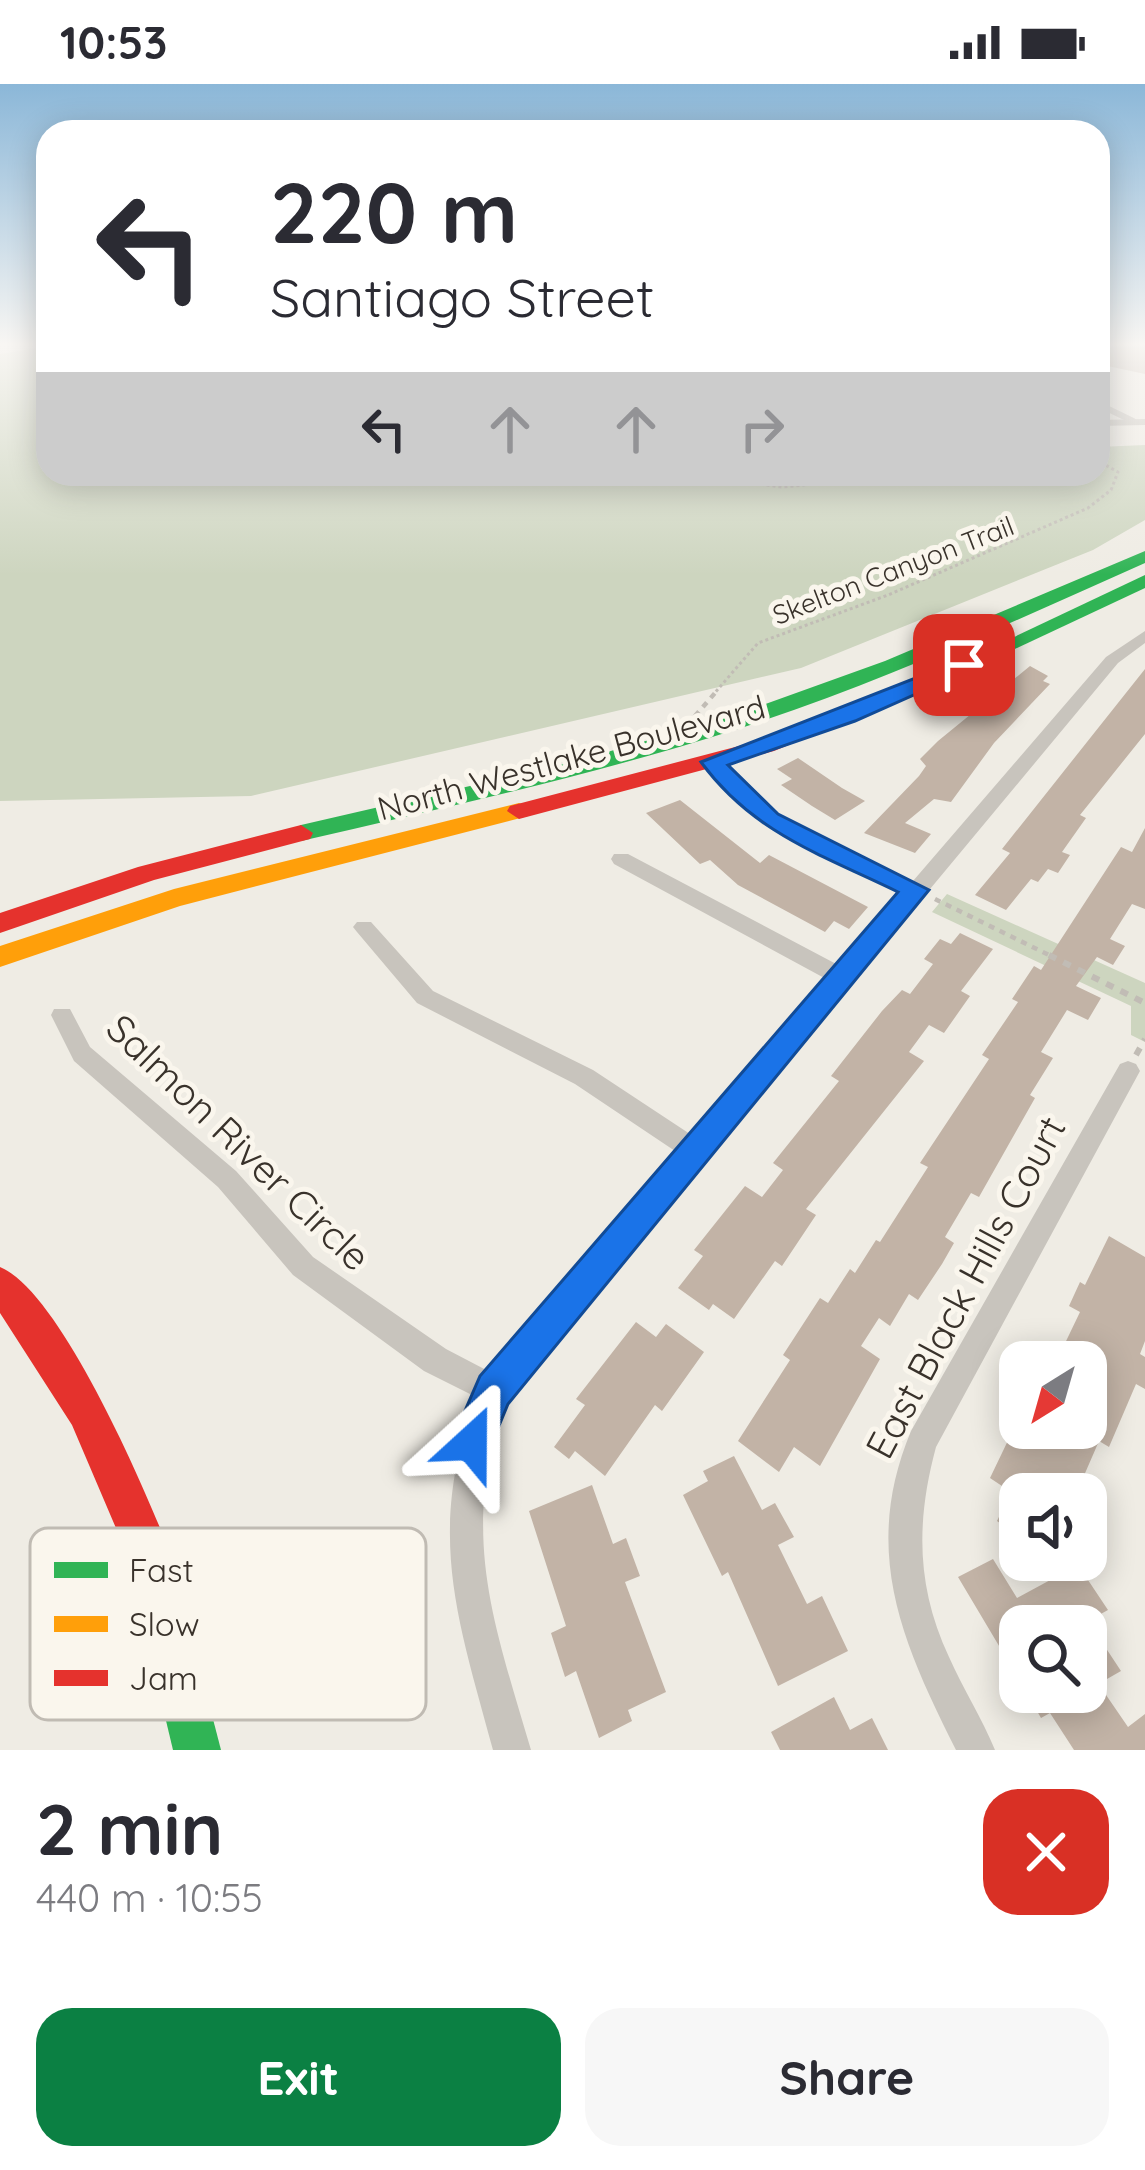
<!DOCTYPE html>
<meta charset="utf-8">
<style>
body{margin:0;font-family:Quicksand,sans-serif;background:#f7f7f7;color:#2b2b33;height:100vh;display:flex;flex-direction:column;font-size:45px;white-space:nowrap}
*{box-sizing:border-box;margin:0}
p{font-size:39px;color:#7c7c81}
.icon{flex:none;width:66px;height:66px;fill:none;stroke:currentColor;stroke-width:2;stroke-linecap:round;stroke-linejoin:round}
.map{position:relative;height:1666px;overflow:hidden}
.panel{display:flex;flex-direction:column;background:#fff;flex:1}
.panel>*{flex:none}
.top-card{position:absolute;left:36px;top:36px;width:1074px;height:366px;border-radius:36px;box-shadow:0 6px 30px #0003;background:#fff;color:#2b2b33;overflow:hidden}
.needle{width:78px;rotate:217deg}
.buttons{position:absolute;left:999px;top:1257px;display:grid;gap:24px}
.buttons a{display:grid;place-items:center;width:108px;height:108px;border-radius:24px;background:#fff;box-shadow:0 6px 30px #0003;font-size:60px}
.pin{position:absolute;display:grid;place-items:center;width:102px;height:102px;color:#fff;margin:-51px;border-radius:24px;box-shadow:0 6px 18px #0006}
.me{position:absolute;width:132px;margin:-66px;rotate:24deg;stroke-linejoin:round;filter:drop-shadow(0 0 9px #0008)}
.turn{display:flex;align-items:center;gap:42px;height:252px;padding:0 36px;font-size:54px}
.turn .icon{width:156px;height:156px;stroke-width:2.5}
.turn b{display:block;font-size:84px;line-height:102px}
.lanes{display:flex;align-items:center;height:114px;padding:0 36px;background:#0003;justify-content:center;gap:60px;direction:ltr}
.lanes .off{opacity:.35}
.round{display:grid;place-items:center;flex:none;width:126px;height:126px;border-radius:36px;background:#f7f7f7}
.head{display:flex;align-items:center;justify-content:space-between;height:204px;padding:0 36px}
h1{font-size:72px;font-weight:700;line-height:90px}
.cta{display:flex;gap:24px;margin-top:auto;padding:24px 36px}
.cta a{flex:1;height:138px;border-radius:36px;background:#0b8043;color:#fff;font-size:48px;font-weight:700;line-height:138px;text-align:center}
.cta a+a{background:#f7f7f7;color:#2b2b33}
.status{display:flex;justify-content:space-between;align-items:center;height:84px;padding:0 60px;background:#fff;direction:ltr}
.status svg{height:33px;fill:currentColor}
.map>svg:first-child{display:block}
.green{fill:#cdd5bf}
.building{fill:#c2b3a6}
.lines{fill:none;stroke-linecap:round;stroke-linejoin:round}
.path-far2{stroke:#c1bcb5;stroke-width:3;stroke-dasharray:3 3;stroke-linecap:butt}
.path-far1{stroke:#c1bcb5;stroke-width:4.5;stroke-dasharray:6 6;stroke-linecap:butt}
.path{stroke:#c1bcb5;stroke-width:6;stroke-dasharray:8 8;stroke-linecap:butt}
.lane{stroke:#c8c4bd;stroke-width:6}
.street{fill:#c8c4bd;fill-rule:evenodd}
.fast{fill:#30b455;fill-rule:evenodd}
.slow{fill:#ff9f0a;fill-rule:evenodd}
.jam{fill:#e5322d;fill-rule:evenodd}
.route{fill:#1a73e8;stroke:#114b97;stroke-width:3}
.labels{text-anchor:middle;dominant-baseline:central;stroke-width:10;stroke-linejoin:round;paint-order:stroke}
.far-street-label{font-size:27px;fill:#39322b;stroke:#faf6ed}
.street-label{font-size:33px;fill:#39322b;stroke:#faf6ed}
.near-street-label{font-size:39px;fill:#39322b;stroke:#faf6ed}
.key{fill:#faf6ed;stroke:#c0bbb3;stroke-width:3}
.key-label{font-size:33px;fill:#39322b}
</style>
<div class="status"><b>10:53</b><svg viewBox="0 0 49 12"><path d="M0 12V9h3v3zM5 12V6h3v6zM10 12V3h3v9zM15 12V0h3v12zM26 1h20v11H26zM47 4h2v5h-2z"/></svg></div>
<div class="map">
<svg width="1145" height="1666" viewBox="0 0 1145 1666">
<rect width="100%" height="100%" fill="#efece4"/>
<!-- green -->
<g class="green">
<polygon points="48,262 48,390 1098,390 1098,363 1145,361 1145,436 1093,466 801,584 251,712 0,717 0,270"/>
<polygon points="947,810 1145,899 1145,958 1131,951 1131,922 932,828"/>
</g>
<!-- building -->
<g class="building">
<polygon points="1114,258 1145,258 1145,290 1098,280"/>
<polygon points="1030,582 1048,592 1043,597 1050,600 994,659 951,718 934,715 905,739 931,750 915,769 864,749 919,692 926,682 920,675 938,657"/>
<polygon points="1145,585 1145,650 1080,731 1086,734 1062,768 1070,771 1058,789 1048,785 1038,798 1031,795 1006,826 975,811 1010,769 1002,765"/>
<polygon points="798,674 842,704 865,717 835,736 812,722 781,701 792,695 777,685"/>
<polygon points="680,716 760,779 769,771 868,823 849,845 834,837 825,848 738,801 710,776 700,780 646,729"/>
<polygon points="1145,744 1145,825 1132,820 1110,855 1125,862 1113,881 1097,873 1076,902 1101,914 1088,936 1067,926 1041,968 1053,974 1030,1011 1035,1014 979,1113 971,1109 945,1153 954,1159 942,1180 918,1216 909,1210 890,1242 879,1234 861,1262 880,1275 820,1382 794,1363 779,1388 738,1357 790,1276 783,1271 820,1214 828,1219 850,1185 855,1189 876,1156 880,1158 928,1083 920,1079 989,975 982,971 1018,918 1012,915 1034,882 1041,886 1121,763 1132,768"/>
<polygon points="960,849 993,865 961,907 970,912 944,949 929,941 909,968 924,977 806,1125 816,1131 782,1182 775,1177 734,1235 713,1220 709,1226 678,1204 703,1172 694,1166 745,1102 762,1113 783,1086 773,1079 839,997 831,992 882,927 902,906 910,910 933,880 924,875 940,855 951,860"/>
<polygon points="1109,1152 1145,1173 1145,1257 1140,1270 1145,1273 1145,1305 1136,1300 1109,1363 1099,1357 1076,1410 1020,1410 1020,1454 997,1437 1011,1408 990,1394 1014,1344 1086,1344 1086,1278 1056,1278 1080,1228 1069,1222 1080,1198 1085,1201"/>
<polygon points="636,1238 656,1253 666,1240 704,1268 662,1327 655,1321 605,1392 575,1367 569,1375 554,1363 585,1321 576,1315"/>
<polygon points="734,1372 762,1426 775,1419 794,1453 778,1461 807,1520 822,1512 848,1567 778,1602 728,1488 722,1492 683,1411 708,1397 703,1387"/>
<polygon points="592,1401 613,1460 626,1454 640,1492 625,1498 666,1608 628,1626 632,1637 599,1654 576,1587 565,1593 551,1549 566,1542 529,1427"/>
<polygon points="993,1475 1017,1514 1078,1481 1108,1526 1088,1537 1121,1587 1086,1607 1086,1539 1020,1542 1020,1597 958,1493"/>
<polygon points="1026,1608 1104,1608 1128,1643 1145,1630 1145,1666 1074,1666 1050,1629 1041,1634"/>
<polygon points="834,1613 850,1646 872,1634 888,1666 780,1666 771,1648"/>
</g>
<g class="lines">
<!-- path-far2 -->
<g class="path-far2">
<polyline points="438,390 452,390"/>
<polyline points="485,390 719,395 782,403 925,390"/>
<polyline points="712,612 758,559 888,511 1088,424 1111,406 1118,388 1098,377"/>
</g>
<!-- path-far1 -->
<g class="path-far1">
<polyline points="695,632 715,609"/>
<polyline points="935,815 1055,874"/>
</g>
<!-- path -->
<g class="path">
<polyline points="1049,871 1145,919"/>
<polyline points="1136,971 1145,955"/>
</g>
<!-- lane -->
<g class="lane">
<polyline points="1098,320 1133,337"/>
<polyline points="1098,339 1145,338"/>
</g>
<!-- street -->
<g class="street">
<path d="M 1145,547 L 1145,559 L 1118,579 L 506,1315 C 459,1449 493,1536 531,1666 L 493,1666 C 457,1533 426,1449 476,1313 L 424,1287 L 293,1191 L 218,1103 L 74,977 L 51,931 L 54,925 L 70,925 L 90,963 L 236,1087 L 313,1173 L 446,1265 L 490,1288 L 678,1069 L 575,1000 L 417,919 L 357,848 L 353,843 L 357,838 L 371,838 L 433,907 L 593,986 L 693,1052 L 828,896 L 614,780 L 611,775 L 614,770 L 628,770 L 840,882 L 903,809 L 762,740 L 707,682 L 704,678 L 707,674 L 719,674 L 776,732 L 913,797 L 1106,573 Z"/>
<path d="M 1128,977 L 1136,980 L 1140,987 L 936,1363 C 916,1437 916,1503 949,1573 C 963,1605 982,1634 995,1666 L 956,1666 C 902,1558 861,1467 911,1347 L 1120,980 Z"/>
</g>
<!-- fast -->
<g class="fast">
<path d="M 1145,467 L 1145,479 C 1013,538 880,599 741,644 C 597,690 449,723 301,757 L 289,749 L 301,741 L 569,679 L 729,633 L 885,577 Z"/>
<polygon points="1145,491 1145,504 955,593 948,595 938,589"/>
<polygon points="148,1447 163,1454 170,1469 221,1666 173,1666 126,1469 133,1454"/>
</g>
<!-- slow -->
<polygon class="slow" points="519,719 528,722 531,727 528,732 180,822 0,883 0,862 174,805"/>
<!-- jam -->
<g class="jam">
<polygon points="948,583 955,585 955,593 774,667 519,735 507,727 510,722 758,657"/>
<polygon points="301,741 313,749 310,755 154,796 0,849 0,829 138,783"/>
<path d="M 0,1183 C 60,1207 146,1406 170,1469 L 163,1484 L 148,1491 L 133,1484 L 72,1341 L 0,1229 Z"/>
</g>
</g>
<!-- sky -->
<linearGradient id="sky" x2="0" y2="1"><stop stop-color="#8bb7d8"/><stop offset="0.53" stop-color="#f8f6f3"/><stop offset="1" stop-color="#f8f6f3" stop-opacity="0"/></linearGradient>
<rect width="1145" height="491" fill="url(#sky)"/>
<!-- route -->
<path class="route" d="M 964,575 L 972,576 L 972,585 L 855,637 L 728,681 L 778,730 L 929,806 L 508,1320 L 486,1373 L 471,1379 L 457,1373 L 451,1359 L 480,1292 L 898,808 C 822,771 753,749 701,678 Z"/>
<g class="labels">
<!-- far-street labels -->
<g class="far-street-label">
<text transform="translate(893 486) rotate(-21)">Skelton Canyon Trail</text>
</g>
<!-- street labels -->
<g class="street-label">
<text transform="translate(571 673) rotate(-15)">North Westlake Boulevard</text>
</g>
<!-- near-street labels -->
<g class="near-street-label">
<text transform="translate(239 1058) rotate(44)">Salmon River Circle</text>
<text transform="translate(965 1203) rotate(-62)">East Black Hills Court</text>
</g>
</g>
<!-- legend -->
<rect x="30" y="1444" width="396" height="192" rx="18" class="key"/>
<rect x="54" y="1478" width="54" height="16" fill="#30b455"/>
<rect x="54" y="1532" width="54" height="16" fill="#ff9f0a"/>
<rect x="54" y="1586" width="54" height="16" fill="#e5322d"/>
<g class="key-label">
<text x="129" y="1498">Fast</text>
<text x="129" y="1552">Slow</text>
<text x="129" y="1606">Jam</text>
</g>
</svg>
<div class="buttons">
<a><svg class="needle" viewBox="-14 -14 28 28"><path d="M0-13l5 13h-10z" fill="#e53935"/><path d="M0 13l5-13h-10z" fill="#7c7c81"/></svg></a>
<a><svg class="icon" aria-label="sound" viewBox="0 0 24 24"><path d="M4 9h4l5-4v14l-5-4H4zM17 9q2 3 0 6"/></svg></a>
<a><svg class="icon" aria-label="search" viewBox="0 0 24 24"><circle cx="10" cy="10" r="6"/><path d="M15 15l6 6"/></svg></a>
</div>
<div class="pin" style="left:964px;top:581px;background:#d93025"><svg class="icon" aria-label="arrive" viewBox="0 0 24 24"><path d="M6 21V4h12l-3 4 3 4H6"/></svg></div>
<svg class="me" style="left:471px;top:1359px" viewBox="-20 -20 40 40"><path d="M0-17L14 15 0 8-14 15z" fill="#1a73e8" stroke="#fff" stroke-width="4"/></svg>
<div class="top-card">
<div class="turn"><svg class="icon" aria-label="left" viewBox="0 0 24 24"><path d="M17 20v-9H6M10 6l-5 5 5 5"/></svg><div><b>220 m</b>Santiago Street</div></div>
<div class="lanes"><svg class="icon" aria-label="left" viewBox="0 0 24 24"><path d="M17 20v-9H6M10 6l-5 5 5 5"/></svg><svg class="icon off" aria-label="ahead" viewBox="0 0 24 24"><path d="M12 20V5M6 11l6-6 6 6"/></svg><svg class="icon off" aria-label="ahead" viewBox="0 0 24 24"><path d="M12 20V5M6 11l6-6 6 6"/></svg><svg class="icon off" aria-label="right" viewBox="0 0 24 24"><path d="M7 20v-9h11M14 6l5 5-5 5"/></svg></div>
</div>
</div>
<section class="panel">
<div class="head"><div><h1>2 min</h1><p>440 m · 10:55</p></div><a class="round" style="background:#d93025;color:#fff"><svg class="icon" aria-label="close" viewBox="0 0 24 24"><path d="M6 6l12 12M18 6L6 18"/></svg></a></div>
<div class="cta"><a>Exit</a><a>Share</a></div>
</section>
